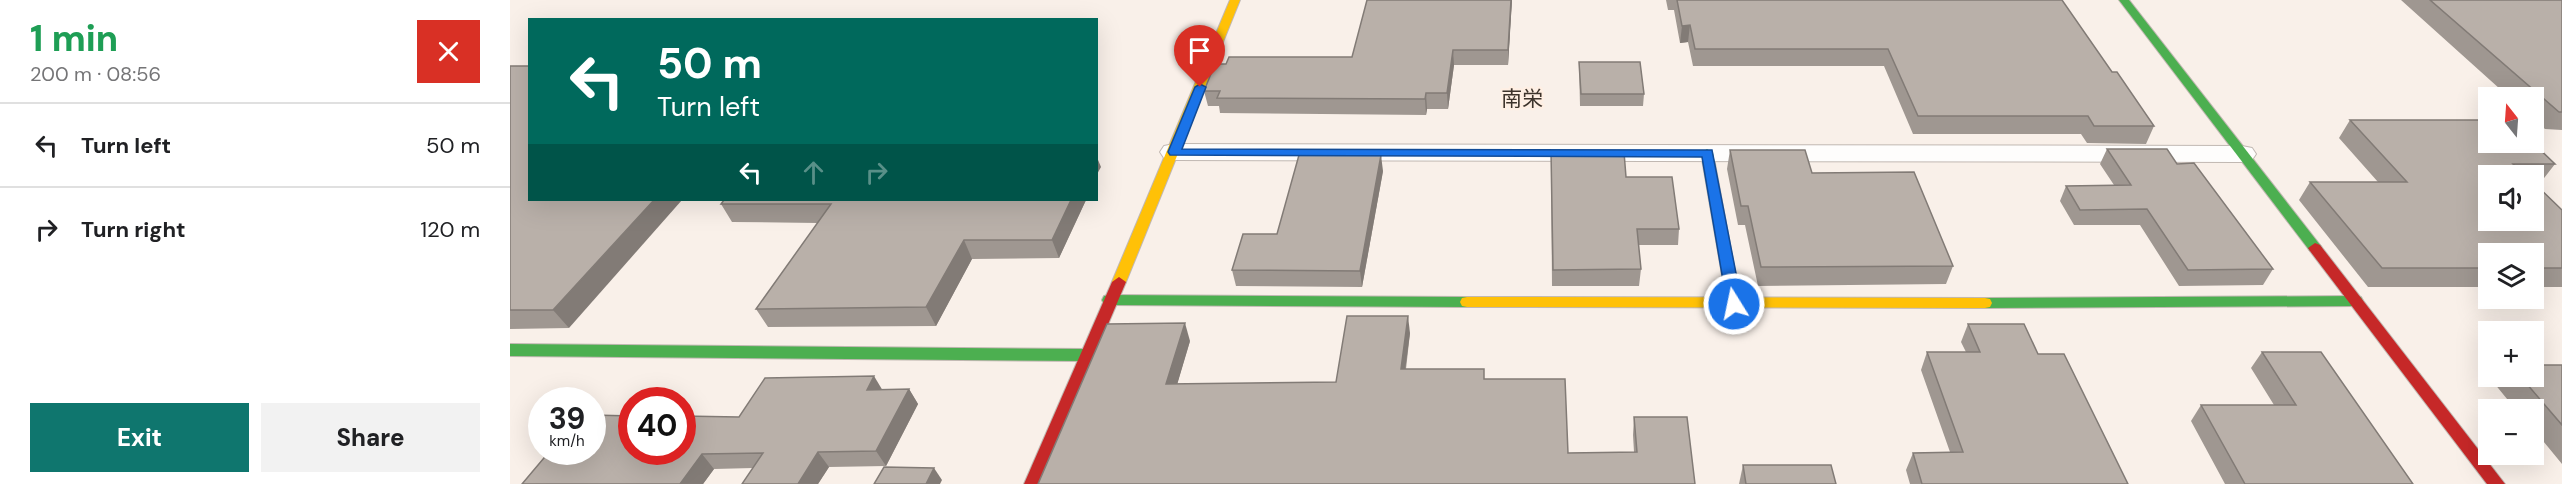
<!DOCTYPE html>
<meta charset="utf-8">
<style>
body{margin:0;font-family:"DM Sans","Noto Sans JP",sans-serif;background:#f2f2f2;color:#202124;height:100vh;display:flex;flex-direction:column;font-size:22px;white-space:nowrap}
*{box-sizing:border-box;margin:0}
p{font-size:20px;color:#757577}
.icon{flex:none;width:33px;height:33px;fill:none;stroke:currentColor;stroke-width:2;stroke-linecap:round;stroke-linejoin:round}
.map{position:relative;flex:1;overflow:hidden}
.sheet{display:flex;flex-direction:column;background:#fff;width:510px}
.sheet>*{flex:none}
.guide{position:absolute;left:18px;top:18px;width:570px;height:183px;border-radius:0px;box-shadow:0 6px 24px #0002;background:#00695c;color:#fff;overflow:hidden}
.needle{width:39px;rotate:343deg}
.controls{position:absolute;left:1968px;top:87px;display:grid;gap:12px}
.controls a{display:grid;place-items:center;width:66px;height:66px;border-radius:0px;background:#fff;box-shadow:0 6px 24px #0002;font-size:30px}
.speed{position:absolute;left:18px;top:387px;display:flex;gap:12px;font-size:30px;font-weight:700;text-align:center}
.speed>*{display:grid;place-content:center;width:78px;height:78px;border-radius:50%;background:#fff;box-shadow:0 6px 24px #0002;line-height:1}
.speed small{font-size:15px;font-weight:400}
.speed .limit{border:9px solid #d22;background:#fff;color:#111}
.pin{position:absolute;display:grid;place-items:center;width:51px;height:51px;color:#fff;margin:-62px -26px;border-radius:50% 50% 50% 0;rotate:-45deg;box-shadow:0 0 6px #0007}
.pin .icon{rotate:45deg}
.me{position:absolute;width:66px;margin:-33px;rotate:350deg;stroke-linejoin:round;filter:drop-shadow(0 0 4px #0008)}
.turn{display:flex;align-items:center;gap:21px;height:126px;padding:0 30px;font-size:27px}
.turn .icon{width:78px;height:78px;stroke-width:2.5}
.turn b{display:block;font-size:42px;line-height:51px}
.lanes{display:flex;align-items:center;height:57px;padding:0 30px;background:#0003;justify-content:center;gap:30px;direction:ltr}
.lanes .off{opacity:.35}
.round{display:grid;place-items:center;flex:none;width:63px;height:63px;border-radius:0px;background:#f2f2f2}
.headline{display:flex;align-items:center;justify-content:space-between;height:102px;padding:0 30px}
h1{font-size:36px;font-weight:800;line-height:45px;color:#1e9e55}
.cta{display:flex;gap:12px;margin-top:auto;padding:12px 30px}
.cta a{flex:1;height:69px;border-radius:0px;background:#0f766e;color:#fff;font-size:24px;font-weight:800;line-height:69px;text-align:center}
.cta a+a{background:#f2f2f2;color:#202124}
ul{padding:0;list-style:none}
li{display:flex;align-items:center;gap:18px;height:84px;padding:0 30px;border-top:2px solid #e0e0e0}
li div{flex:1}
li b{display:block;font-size:22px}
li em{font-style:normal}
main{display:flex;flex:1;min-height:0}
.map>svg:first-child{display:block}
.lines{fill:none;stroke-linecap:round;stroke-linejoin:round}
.street-casing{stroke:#c1b8b2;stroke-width:2}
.fast-casing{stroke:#c1b8b2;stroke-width:2}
.slow-casing{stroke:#c1b8b2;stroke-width:2}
.jam-casing{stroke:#c1b8b2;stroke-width:2}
.street{fill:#fefdfc;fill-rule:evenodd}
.fast{fill:#4caf50;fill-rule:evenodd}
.slow{fill:#ffc107;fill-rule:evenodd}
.jam{fill:#c62828;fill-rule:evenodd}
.wall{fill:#9f9791}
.shaded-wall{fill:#827b76}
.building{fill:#b9b0a9;stroke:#827b76;stroke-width:1.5}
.route{fill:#1a73e8;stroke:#114b97;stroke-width:1.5}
.labels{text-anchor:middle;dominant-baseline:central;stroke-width:4.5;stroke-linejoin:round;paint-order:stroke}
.quarter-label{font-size:21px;fill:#3d332b;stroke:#ffefe3}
</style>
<main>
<section class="sheet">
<div class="headline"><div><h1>1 min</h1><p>200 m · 08:56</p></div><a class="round" style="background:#d93025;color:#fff"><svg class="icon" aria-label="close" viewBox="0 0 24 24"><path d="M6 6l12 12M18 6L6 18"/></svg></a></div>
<ul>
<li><svg class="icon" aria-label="left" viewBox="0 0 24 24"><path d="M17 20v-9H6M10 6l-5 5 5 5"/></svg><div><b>Turn left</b></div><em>50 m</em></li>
<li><svg class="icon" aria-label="right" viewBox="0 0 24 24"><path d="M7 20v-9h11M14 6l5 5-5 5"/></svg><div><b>Turn right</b></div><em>120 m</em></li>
</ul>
<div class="cta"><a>Exit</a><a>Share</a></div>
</section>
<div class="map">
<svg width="2052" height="484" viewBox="0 0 2052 484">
<rect width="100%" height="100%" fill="#f9f0e9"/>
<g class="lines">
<defs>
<polygon id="street" points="664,144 1732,146 1742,148 1746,154 1742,160 1732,162 664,160 654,158 650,152 654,146"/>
<g id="fast">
<polygon points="1609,0 1619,0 1810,245 1812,248 1810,251 1800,251"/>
<polygon points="1197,149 1203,153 1231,304 1229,308 1219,308 1217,304 1191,153"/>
<polygon points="599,295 957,297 962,298 964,302 962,306 957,307 599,305 594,304 592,300 594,296"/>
<polygon points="1846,296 1851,297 1853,301 1851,305 1846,306 1475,308 1470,307 1468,303 1470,299 1475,298"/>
<polygon points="0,344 576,349 581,351 584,355 581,359 576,361 0,356"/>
</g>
<g id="slow">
<polygon points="720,0 730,0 616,282 614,285 604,285 602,282"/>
<polygon points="957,297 1475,298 1480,299 1482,303 1480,307 1475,308 957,307 952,306 950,302 952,298"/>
</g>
<g id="jam">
<polygon points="1805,243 1810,245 1995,484 1977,484 1800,251 1798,248"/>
<polygon points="609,277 616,282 530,484 514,484 602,282"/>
</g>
</defs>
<!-- street casing -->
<use href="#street" class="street-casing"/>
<!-- fast casing -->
<use href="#fast" class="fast-casing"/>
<!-- slow casing -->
<use href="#slow" class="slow-casing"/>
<!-- jam casing -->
<use href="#jam" class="jam-casing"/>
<!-- street -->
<use href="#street" class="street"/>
<!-- fast -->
<use href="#fast" class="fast"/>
<!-- slow -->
<use href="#slow" class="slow"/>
<!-- jam -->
<use href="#jam" class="jam"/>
</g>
<!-- wall -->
<g class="wall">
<polygon points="1002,0 998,65 944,65 938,109 917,109 916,115 710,113 709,106 698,106 694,91 842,57"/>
<polygon points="1156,0 1552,0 1602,72 1644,126 1636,144 1577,143 1571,134 1403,134 1374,66 1183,66 1178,42 1170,43 1164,10 1158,10"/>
<polygon points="1891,0 2052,0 2052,130 2035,129 2024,119 2024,98 2000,98"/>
<polygon points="1069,62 1134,94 1133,106 1070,106"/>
<polygon points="0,66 59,328 0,329"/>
<polygon points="1840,120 2045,164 2031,182 2024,182 2024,176 1978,176 2052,210 2052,287 2024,287 2024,254 1978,254 1978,287 1858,287 1789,200 1800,182 1868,182 1829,138"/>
<polygon points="1597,149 1667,164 1763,269 1753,285 1669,286 1630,225 1564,225 1550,201 1556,186 1604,185 1590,164"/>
<polygon points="1220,150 1302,173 1443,266 1436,284 1248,286 1235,225 1228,225 1217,169"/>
<polygon points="1041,167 1116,177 1169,229 1168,245 1128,245 1131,269 1129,286 1042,286"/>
<polygon points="873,171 852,287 726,286 722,270 767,234"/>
<polygon points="214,200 576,200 549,258 462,259 426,326 258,327 246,309 308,223 222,222 211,204"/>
<polygon points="1458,324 1528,354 1618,484 1400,484 1396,470 1403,453 1440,452 1411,370 1417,352 1456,352 1451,342"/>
<polygon points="900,333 896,369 975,379 1058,453 1124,452 1123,435 1124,417 1185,484 528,484 680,341 667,384 826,382"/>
<polygon points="1752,352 1903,484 1715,484 1681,421 1691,405 1764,405 1741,368"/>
<polygon points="2052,365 2052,464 2024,430 2024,410 2006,410 1984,383 1990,376 2024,376"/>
<polygon points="372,389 399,389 408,404 376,466 319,467 308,484 232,484 243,468 204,469 193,484 12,484 229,417"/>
<polygon points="1233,465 1326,484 1229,484"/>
</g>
<!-- shaded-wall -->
<g class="shaded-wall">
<polygon points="1001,0 1002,0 998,65 998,50"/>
<polygon points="1180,25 1178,42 1170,43 1172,26"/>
<polygon points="943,50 944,65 938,109 937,93"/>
<polygon points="916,93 917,109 916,115 915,99"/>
<polygon points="586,155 591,167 586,176"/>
<polygon points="871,155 873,171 852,287 850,271"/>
<polygon points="144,200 172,200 59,328 43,310"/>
<polygon points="561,200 576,200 549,258 542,240"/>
<polygon points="454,240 462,259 426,326 416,307"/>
<polygon points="898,316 900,333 893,386 891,369"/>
<polygon points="675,323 680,341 662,402 656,384"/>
<polygon points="364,376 373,391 357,390"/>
<polygon points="399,389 408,404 376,466 366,451"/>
<polygon points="308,452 319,467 308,484 288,484"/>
<polygon points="192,454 204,469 193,484 170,484"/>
<polygon points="424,468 432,480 430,484 416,484"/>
</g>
<!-- building -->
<g class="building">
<polygon points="857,0 1001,0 998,50 943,50 937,93 916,93 915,99 707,98 710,91 694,91 705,64 716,64 719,57 842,57"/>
<polygon points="1167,0 1552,0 1602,72 1607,72 1644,126 1584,126 1578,116 1408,116 1378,49 1185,49 1180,25 1172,26"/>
<polygon points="1920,0 2052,0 2052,112 2049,112"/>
<polygon points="1069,62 1130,62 1134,94 1071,94"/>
<polygon points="0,66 20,66 20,200 144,200 43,310 0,310"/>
<polygon points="1840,120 1978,120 1978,142 2022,142 2045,164 2003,164 2015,176 1978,176 1978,220 2024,220 2024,183 2052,210 2052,268 2024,268 2024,254 1978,254 1978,268 1872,268 1800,182 1897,182"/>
<polygon points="1597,149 1657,149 1667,164 1684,163 1763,269 1678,270 1637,209 1570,210 1556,186 1621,185"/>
<polygon points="1220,150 1295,150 1302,173 1404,172 1443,266 1251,267 1238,206 1231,206"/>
<polygon points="1041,151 1114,152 1116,177 1162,177 1169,229 1127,229 1131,269 1043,270"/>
<polygon points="789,155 871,155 850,271 722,270 733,234 767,234"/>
<polygon points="214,200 561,200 542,240 454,240 416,307 246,309 321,204 211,204"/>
<polygon points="837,316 898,316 891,369 974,369 974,379 1055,379 1058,453 1127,452 1124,417 1177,417 1185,484 528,484 597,324 675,323 656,384 826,382"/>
<polygon points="1458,324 1514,324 1528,354 1554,354 1618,484 1412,484 1403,453 1453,452 1417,352 1470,352"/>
<polygon points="1752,352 1811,352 1903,484 1735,484 1691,405 1786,405"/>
<polygon points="2024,365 2052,365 2052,425 2010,376 2024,376"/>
<polygon points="364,376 357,390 399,389 366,451 308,452 288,484 232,484 253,453 192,454 170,484 12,484 39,452 82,452 82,415 122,416 122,452 172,452 172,416 229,417 255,378"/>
<polygon points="1233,465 1321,465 1326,484 1236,484"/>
<polygon points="374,467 424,468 416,484 364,484"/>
</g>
<!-- route -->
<polygon class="route" points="690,84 696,87 672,149 1202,150 1232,304 1224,310 1217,304 1192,157 660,155 658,152 685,87"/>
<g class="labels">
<!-- quarter labels -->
<g class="quarter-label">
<text x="1012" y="99">南栄</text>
</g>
</g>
</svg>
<div class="controls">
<a><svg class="needle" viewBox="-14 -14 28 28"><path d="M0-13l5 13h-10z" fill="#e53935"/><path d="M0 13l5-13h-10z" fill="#757577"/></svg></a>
<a><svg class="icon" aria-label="sound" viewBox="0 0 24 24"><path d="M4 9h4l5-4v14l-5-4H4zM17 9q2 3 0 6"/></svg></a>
<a><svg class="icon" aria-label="layers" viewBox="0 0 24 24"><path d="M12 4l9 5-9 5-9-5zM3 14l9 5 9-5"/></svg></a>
<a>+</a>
<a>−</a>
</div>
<div class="speed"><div>39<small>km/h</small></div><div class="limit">40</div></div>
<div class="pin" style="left:690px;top:87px;background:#d93025"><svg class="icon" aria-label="arrive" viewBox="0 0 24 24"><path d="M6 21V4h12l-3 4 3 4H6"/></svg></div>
<svg class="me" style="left:1224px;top:304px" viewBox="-20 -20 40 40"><circle r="17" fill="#1a73e8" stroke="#fff" stroke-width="3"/><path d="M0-11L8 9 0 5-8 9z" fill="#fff"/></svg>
<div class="guide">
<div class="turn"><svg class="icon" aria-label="left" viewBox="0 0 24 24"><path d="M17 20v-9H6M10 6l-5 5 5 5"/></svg><div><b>50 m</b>Turn left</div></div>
<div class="lanes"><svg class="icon" aria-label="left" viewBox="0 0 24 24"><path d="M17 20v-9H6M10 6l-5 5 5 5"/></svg><svg class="icon off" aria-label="ahead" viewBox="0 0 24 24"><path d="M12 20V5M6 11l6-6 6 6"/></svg><svg class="icon off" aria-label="right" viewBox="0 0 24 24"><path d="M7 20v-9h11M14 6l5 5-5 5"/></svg></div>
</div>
</div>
</main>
